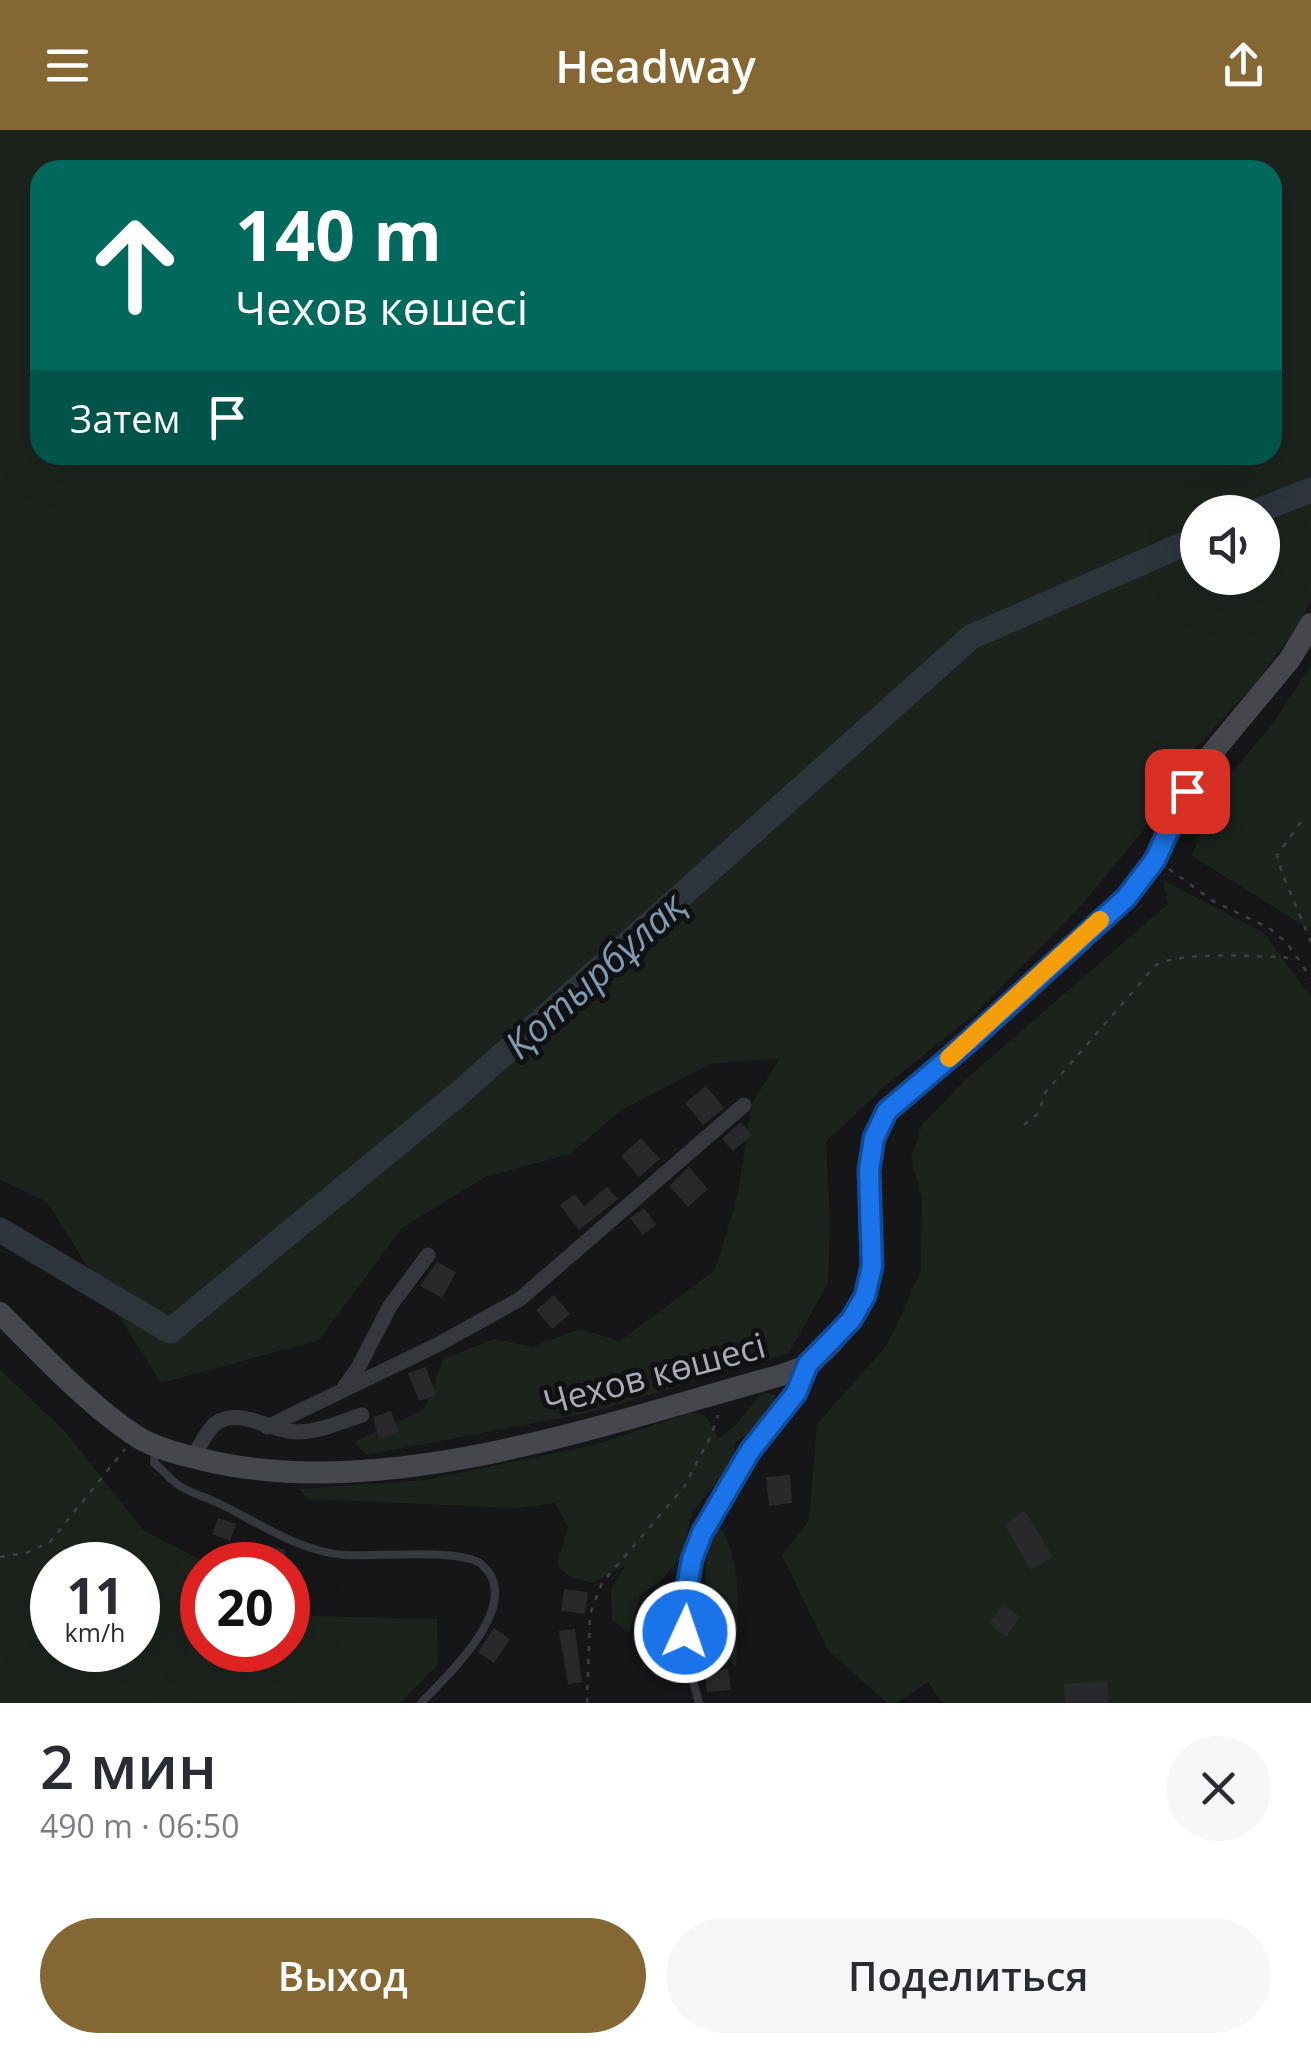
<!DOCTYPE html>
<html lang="ru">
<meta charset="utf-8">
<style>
body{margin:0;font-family:"Open Sans",sans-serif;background:#f7f7f7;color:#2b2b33;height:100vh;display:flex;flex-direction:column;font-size:38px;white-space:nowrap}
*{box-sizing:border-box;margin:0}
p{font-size:32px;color:#7c7c81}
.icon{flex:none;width:55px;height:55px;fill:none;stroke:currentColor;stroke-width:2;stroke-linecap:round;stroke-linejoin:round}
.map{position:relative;height:1573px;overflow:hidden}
.side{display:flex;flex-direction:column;background:#fff;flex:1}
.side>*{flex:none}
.top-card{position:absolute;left:30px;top:30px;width:1252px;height:305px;border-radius:30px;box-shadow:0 10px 40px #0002;background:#00695c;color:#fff;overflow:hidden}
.tools{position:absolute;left:1180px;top:365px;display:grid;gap:20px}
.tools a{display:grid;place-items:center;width:100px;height:100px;border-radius:50%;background:#fff;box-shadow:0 10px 40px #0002;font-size:50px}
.speed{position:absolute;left:30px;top:1412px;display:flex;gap:20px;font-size:50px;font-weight:700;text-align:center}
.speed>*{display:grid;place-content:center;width:130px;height:130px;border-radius:50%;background:#fff;box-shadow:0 10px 40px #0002;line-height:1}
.speed small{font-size:25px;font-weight:400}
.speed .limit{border:15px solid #d22;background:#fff;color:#111}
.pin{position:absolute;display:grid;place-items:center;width:85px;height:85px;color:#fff;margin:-42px;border-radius:20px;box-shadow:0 5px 15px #0006}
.me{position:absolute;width:110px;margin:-55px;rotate:3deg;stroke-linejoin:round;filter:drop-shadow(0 0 8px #0008)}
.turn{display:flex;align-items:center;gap:35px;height:210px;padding:0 40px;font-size:45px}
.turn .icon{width:130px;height:130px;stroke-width:2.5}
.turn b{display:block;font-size:70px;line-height:85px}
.then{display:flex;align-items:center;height:95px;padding:0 40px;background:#0003;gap:20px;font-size:38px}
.round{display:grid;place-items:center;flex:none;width:105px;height:105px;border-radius:52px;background:#f7f7f7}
.head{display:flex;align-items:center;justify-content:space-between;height:170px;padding:0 40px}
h1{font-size:60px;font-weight:600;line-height:75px}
.cta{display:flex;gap:20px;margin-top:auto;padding:20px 40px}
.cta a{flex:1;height:115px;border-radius:60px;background:#856733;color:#fff;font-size:40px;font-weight:600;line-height:115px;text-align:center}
.cta a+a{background:#f7f7f7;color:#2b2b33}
header{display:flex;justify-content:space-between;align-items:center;height:130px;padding:0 40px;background:#856733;color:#fff;font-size:45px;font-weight:600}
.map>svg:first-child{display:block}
.green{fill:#1c231d;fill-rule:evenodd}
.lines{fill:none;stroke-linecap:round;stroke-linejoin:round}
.river{stroke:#2c353c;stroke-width:25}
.building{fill:#29292c}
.path{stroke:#3d3f44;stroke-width:2.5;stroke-dasharray:5 8;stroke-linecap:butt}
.service{stroke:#37383d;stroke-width:8}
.minor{stroke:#37383d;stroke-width:15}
.secondary{stroke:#45474d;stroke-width:22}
.route-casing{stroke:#114b97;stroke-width:25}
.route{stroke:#1a73e8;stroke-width:18}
.slow{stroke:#f59e0b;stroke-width:18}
.labels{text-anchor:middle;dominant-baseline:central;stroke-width:10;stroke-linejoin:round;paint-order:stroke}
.street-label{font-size:35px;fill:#a8adb8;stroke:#111113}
.water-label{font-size:38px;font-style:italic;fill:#7f9bb3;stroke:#111113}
</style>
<header><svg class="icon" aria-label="menu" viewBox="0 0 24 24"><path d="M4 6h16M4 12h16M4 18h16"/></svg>Headway<svg class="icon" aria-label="share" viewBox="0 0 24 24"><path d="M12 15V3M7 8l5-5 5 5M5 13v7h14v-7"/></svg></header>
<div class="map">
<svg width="1311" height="1573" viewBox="0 0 1311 1573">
<rect width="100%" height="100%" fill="#161618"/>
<!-- green -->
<g class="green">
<path d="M 0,0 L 1311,0 L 1311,470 L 1299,494 L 1256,553 L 1179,636 L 1143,701 L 1080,777 L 976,883 L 884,957 L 826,1012 L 830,1092 L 828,1153 L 789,1223 L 593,1282 L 366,1325 L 354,1312 L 425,1279 L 443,1229 L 494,1209 L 532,1217 L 579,1199 L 620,1211 L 715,1140 L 737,1069 L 752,973 L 780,928 L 710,934 L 620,981 L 570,1024 L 485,1047 L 402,1098 L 319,1210 L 161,1253 L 47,1072 L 0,1050 ZM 40,40 L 1272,40 L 1272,325 L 40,325 ZM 1198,382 L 1262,382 L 1262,448 L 1198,448 Z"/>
<polygon points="1311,535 1311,800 1192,726 1216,662 1274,592"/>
<polygon points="1163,750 1264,803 1311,867 1311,1573 942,1573 928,1552 897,1573 887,1573 827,1519 782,1425 809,1391 817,1294 887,1215 921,1142 922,1067 911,1029 922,995 966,949 1168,774"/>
<path d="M 0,1239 L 67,1304 L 144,1401 L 211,1435 L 202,1435 L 202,1520 L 288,1520 L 288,1474 L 310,1486 L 437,1489 L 438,1534 L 401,1573 L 0,1573 ZM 52,1435 L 138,1435 L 138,1520 L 52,1520 Z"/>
<path d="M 763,1262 L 776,1265 C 772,1289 755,1301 735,1312 L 733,1333 L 692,1382 L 682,1427 L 659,1452 L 640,1466 L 629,1503 L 612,1490 L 611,1459 L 626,1435 L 592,1453 L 570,1447 L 557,1435 L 568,1397 L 555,1373 L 518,1378 L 308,1369 L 299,1359 L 425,1350 L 594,1315 L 690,1283 L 705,1285 L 718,1308 C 737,1299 748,1277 763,1262 Z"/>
<path d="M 719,1396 C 744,1428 738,1497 736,1537 L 725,1526 L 721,1494 L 706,1484 C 705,1461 703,1413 719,1396 Z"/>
</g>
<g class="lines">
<!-- river -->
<g class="river">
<polyline points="1255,382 1311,360"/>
<polyline points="0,1100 170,1201 462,961 971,507 1198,408"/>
</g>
</g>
<!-- building -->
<g class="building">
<polygon points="706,956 724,978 703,995 685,973"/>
<polygon points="741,992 752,1005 733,1021 722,1009"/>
<polygon points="641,1008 660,1029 639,1047 621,1026"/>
<polygon points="689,1037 708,1059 688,1077 669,1056"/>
<polygon points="607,1057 618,1069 579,1100 560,1075 575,1064 584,1076"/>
<polygon points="644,1078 656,1095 643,1105 630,1088"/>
<polygon points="437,1132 456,1142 442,1168 420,1156"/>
<polygon points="554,1165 570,1184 552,1199 536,1180"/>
<polygon points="426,1237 436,1265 419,1271 408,1243"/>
<polygon points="391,1281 399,1302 379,1309 373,1287"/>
<polygon points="790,1345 792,1373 769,1376 766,1347"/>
<polygon points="1025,1381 1053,1427 1031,1440 1004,1394"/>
<polygon points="218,1388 236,1394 230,1411 212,1404"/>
<polygon points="256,1413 286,1420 283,1433 253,1425"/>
<polygon points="564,1459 588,1462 585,1484 561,1481"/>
<polygon points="1003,1474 1020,1487 1006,1507 989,1493"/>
<polygon points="715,1493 720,1540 728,1539 731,1560 707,1562 700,1495"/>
<polygon points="494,1498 510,1509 494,1533 478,1522"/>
<polygon points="575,1499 582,1552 568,1554 559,1501"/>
<polygon points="1107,1551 1108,1573 1065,1573 1064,1554"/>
</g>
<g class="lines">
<!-- path -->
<g class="path">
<polyline points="1301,692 1277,725 1282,743 1311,812"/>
<polyline points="1169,739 1213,771 1269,798 1287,813 1311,848"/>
<path d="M 1024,995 L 1039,983 L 1044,964 L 1156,835 C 1185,820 1263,827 1296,828"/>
<polyline points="0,1427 26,1423 50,1412 125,1319"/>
<polyline points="587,1573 590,1484 602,1453 684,1357 711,1306 718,1285"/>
</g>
<!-- service -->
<g class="service">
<path d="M 155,1320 L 154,1333 C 162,1339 169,1348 177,1354 C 188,1363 205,1366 218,1373 C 260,1393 297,1421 345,1425 C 374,1427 461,1418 481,1434 C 527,1472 447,1546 421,1573"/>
<path d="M 699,1573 C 668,1473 693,1402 752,1319 C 770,1294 792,1272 805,1243"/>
</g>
<!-- minor -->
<g class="minor">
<polyline points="345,1256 358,1238 390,1176 428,1125"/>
<polyline points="267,1297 439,1214 520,1169 744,975"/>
<path d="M 193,1328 C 199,1318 206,1301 215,1294 C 239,1275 274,1304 300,1302 C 322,1301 343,1291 362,1285"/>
</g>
<!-- secondary -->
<path class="secondary" d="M 0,1183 C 41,1223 88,1275 136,1306 C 155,1318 178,1324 200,1329 C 383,1375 605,1293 782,1245 L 809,1235 L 832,1213 L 851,1190 L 865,1166 L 872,1135 L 869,1040 L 874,1008 L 887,981 L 968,913 L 1126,768 L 1155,730 L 1187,661 L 1203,634 L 1290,529 L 1311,494"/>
</g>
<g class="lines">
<defs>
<polyline id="route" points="685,1502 686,1462 692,1429 702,1403 750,1321 796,1263 808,1234 851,1190 865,1166 872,1136 869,1040 874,1008 887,981 968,912 1126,768 1155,730 1187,661"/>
</defs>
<!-- route casing -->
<use href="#route" class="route-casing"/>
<!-- route -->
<use href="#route" class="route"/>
<!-- slow -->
<polyline class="slow" points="949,928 1100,790"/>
</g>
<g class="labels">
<!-- street labels -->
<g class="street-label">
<text transform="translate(654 1243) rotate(-15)">Чехов көшесі</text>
</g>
<!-- water labels -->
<g class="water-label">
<text transform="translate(594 844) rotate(-42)">Қотырбұлақ</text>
</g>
</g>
</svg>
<div class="tools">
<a><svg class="icon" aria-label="sound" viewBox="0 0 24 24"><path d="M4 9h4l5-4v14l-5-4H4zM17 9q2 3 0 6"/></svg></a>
</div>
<div class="speed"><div>11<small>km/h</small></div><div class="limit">20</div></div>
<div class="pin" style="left:1187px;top:661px;background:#d93025"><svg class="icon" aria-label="arrive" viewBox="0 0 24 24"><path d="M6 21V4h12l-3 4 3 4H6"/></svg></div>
<svg class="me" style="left:685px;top:1502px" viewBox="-20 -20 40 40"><circle r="17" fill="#1a73e8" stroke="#fff" stroke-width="3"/><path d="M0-11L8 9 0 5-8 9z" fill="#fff"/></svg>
<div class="top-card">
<div class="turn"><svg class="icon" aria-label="ahead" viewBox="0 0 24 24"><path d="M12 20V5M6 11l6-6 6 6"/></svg><div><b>140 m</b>Чехов көшесі</div></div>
<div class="then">Затем<svg class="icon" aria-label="arrive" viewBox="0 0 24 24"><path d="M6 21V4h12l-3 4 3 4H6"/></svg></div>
</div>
</div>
<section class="side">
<div class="head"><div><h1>2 мин</h1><p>490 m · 06:50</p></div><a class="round"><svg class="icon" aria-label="close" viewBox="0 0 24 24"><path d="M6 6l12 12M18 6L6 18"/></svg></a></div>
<div class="cta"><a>Выход</a><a>Поделиться</a></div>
</section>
